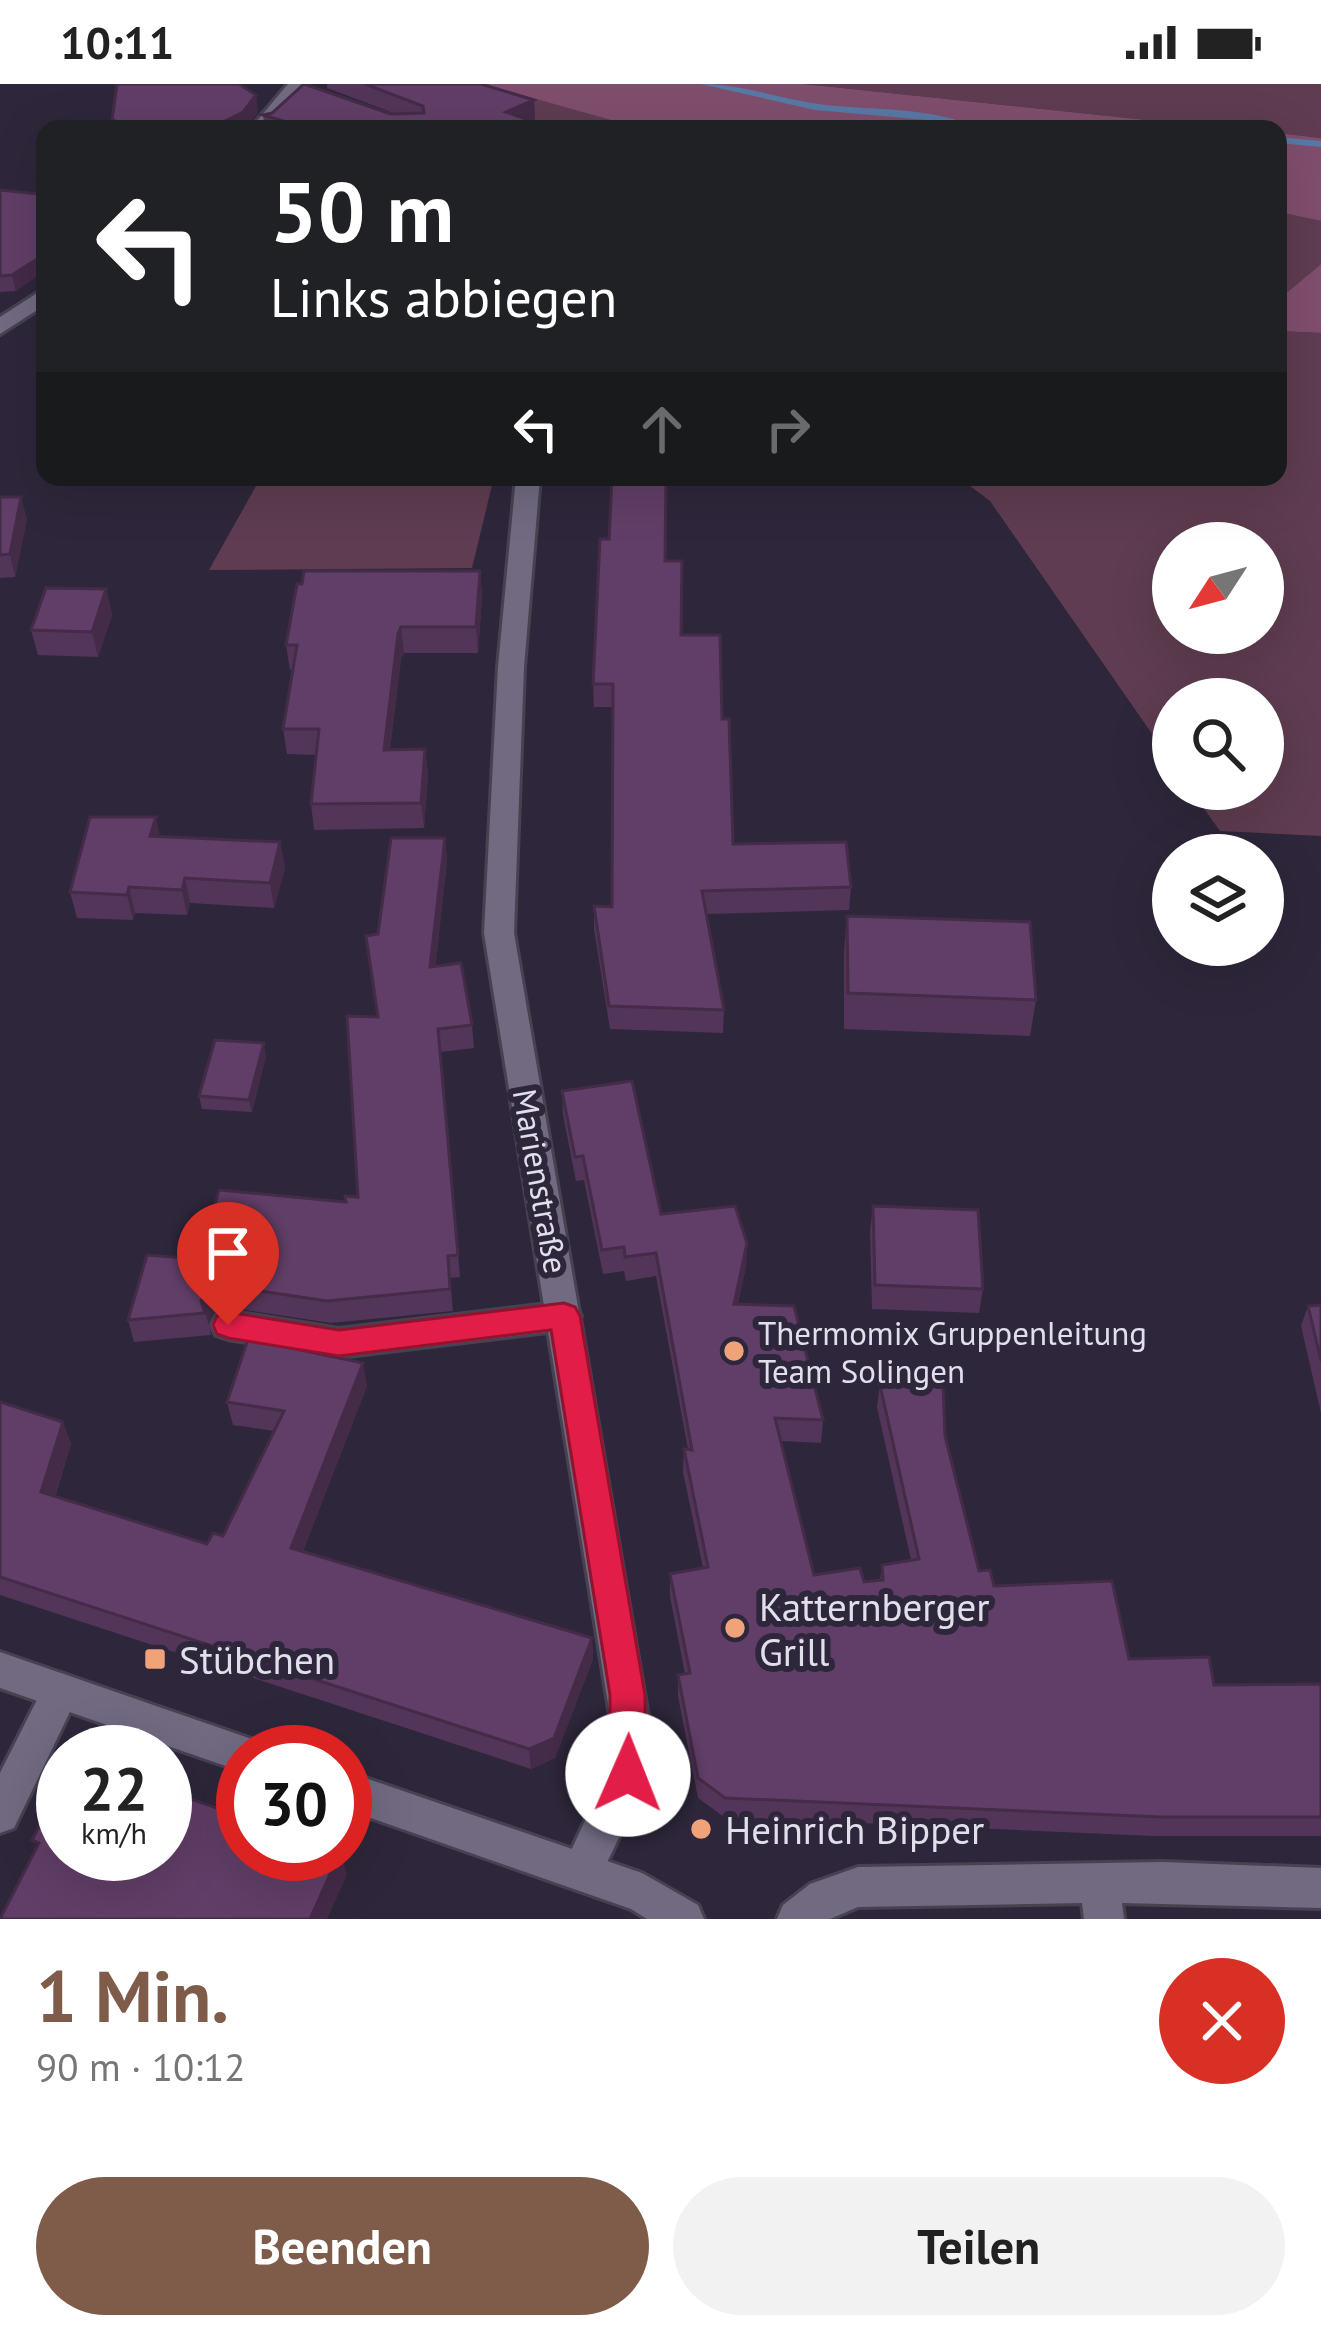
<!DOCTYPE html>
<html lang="de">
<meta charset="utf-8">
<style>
body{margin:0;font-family:"PT Sans",sans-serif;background:#f2f2f2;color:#222;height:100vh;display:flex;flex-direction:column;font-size:45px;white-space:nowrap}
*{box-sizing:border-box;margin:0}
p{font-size:39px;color:#767676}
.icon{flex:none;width:66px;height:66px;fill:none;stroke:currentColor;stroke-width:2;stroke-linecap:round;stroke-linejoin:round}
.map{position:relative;height:1835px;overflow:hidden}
.panel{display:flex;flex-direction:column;background:#fff;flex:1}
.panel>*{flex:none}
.guide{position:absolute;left:36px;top:36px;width:1251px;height:366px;border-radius:24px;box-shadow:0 12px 48px #0002;background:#202124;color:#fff;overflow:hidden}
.needle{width:78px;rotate:234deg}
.controls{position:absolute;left:1152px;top:438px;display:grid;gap:24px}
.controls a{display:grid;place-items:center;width:132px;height:132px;border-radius:50%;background:#fff;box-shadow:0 12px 48px #0002;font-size:60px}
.speed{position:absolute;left:36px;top:1641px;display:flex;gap:24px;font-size:60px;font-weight:700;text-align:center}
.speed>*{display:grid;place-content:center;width:156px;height:156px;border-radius:50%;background:#fff;box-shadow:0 12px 48px #0002;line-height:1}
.speed small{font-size:30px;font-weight:400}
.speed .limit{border:18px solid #d22;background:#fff;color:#111}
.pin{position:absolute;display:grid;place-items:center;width:102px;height:102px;color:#fff;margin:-123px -51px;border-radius:50% 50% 50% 0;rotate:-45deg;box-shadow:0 0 12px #0007}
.pin .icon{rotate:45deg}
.me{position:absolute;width:132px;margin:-66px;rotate:1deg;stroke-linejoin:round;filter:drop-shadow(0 0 9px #0008)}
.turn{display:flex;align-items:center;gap:42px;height:252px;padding:0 36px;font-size:54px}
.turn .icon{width:156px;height:156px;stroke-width:2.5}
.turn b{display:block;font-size:84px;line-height:102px}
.lanes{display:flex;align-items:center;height:114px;padding:0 36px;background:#0003;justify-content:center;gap:60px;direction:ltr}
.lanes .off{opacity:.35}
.round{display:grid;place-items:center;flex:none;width:126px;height:126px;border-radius:63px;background:#f2f2f2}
.head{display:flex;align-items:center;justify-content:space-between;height:204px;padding:0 36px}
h1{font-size:72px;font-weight:600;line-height:90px;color:#7f5c49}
.primary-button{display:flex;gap:24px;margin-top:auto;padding:24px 36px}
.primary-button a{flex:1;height:138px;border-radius:72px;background:#7f5c49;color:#fff;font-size:48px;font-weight:600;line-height:138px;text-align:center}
.primary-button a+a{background:#f2f2f2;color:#222}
.status{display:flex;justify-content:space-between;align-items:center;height:84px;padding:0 60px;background:#fff;direction:ltr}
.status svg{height:33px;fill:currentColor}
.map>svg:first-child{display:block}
.green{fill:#5f3c51;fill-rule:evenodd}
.forest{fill:#804e6d}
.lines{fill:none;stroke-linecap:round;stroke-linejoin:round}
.stream{fill:#5879a5;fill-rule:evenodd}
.service-casing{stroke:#474252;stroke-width:6}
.minor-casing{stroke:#474252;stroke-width:6}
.tertiary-casing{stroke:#474252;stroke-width:6}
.service{fill:#716a81;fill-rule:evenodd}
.minor{fill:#716a81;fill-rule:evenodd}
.tertiary{fill:#716a81;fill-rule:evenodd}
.wall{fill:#533559}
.shaded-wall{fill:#442b48}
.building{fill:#613e67;stroke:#442b48;stroke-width:3}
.route{fill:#e11d48;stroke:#92132f;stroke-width:3}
.poi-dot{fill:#f0a279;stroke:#2e273b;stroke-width:4.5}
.labels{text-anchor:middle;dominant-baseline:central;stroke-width:12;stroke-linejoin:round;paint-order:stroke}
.street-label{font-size:33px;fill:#e2dfec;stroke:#2e273b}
.poi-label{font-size:33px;fill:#e2dfec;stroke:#2e273b;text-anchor:start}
.near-poi-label{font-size:39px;fill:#e2dfec;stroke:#2e273b;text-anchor:start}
</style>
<div class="status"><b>10:11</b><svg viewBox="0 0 49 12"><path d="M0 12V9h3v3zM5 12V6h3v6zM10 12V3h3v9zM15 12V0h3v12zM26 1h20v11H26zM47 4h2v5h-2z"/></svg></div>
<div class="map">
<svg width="1321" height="1835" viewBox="0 0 1321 1835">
<rect width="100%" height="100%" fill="#2e273b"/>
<!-- green -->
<g class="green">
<polygon points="804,0 1321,0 1321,54 1278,49 1278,45 1193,41"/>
<polygon points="521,7 643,45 454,45"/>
<polygon points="1278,128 1321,137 1321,180 1278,216"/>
<path d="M 1278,247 L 1321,249 L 1321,752 L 1220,747 L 1190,705 L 1263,705 L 1263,615 L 1173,615 L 1173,680 L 990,417 L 958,393 L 1278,393 ZM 1263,459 L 1263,549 L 1173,549 L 1173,459 Z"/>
<polygon points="261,393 494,393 472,484 209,486"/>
</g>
<!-- forest -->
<g class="forest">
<polygon points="483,0 804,0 1232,45 643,45"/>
<polygon points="1278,49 1321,54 1321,137 1278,128"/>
<polygon points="1321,180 1321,249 1278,247 1278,216"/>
</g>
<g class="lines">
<!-- stream -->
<g class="stream">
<path d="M 701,0 C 739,0 775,13 812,19 C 866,28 929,20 979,45 L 960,45 L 927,36 L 815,26 Z"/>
<polygon points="1134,42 1155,42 1161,45 1128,45"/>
<polygon points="1278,53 1321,57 1321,63 1278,59"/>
</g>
<defs>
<g id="service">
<polygon points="564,1218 576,1222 581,1232 576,1242 564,1246 339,1273 228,1255 216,1251 211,1241 216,1231 228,1227 339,1245"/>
<polygon points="61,1589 74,1594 80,1607 14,1744 0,1749 0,1689 48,1594"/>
</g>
<g id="minor">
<polygon points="288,0 308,0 271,45 250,45"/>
<polygon points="45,204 45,221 0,250 0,233"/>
<path d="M 516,393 L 540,393 L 524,583 L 514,849 L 649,1638 C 647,1698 623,1748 596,1800 L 582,1806 L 568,1800 L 562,1786 L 603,1698 L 611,1638 L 484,849 L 498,583 Z"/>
<polygon points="1163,1778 1321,1784 1321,1824 1122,1819 1124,1835 1084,1835 1082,1819 858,1823 830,1835 777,1835 783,1821 810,1800 858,1783"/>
</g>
<g id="tertiary">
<polygon points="0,1568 243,1652 257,1657 261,1668 243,1668 243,1688 0,1604"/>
<polygon points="345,1687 642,1789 698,1821 704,1835 647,1835 631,1825 345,1725"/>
</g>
</defs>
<!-- service casing -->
<use href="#service" class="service-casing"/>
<!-- minor casing -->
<use href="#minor" class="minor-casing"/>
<!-- tertiary casing -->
<use href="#tertiary" class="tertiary-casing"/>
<!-- service -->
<use href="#service" class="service"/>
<!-- minor -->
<use href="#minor" class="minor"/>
<!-- tertiary -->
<use href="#tertiary" class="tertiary"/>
</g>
<!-- wall -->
<g class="wall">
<polygon points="327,0 481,0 534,16 535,35 531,37 554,45 265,45 263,31 396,30 327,4"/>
<polygon points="258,28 246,45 114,45 112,36"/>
<polygon points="0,106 16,207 0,208"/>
<polygon points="0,413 27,435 15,493 0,494"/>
<polygon points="665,477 681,551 722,635 733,760 851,803 849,826 706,830 724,926 723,949 610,945 594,845 594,822 612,823 613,623 594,623 593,600"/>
<polygon points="480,487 482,512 478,569 404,569 401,575 390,665 425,665 428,691 424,744 314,746 311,720 316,671 287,670 283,645 293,586 290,586 286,561"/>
<polygon points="106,505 112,531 98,573 38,571 31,546"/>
<polygon points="160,752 280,758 285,784 274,824 190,819 187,831 135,829 133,836 77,834 70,808"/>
<polygon points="445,754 447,777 435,882 472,941 474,964 441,968 460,1193 450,1194 453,1227 331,1239 227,1223 212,1229 208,1238 211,1251 134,1258 128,1236 199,1175 358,1113 377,933 378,850"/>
<polygon points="847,832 1036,916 1030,952 844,945 844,868"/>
<polygon points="266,972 252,1028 202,1025 199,1012"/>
<polygon points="562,1007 661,1130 747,1159 746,1182 738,1220 823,1336 821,1359 781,1357 814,1491 864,1498 880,1496 882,1481 911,1476 877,1323 880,1301 945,1352 979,1487 994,1502 1129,1575 1214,1601 1321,1600 1321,1752 1153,1752 724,1733 698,1714 678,1612 678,1591 685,1590 670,1512 670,1490 703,1484 683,1388 684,1365 688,1365 656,1192 626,1197 624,1187 603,1190 584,1096 576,1097 563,1031"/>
<polygon points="873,1122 983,1205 979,1229 872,1225 870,1146"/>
<polygon points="1321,1221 1321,1329 1301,1242 1308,1222"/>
<polygon points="367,1302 303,1467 592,1554 593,1575 555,1674 531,1685 0,1511 0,1318 63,1338 71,1360 55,1413 207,1460 223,1452 274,1347 233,1341 227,1318"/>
</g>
<!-- shaded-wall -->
<g class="shaded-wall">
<polygon points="256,11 258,28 246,45 209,45"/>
<polygon points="534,16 535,35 512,45 506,28"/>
<polygon points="45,170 45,187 16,207 12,191"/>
<polygon points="21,413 27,435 15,493 10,470"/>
<polygon points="480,487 482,512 478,569 476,543"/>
<polygon points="106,505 112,531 98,573 92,548"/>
<polygon points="401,543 404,569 401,575 387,691 384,666 398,550"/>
<polygon points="425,665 428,691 424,744 421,719"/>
<polygon points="156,733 161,758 150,752"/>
<polygon points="445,754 447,777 433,906 430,883"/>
<polygon points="280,758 285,784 274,824 270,799"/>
<polygon points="185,794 190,819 187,831 182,806"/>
<polygon points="129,803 135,829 133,836 127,811"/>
<polygon points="264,959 266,972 252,1028 249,1016"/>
<polygon points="747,1159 746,1182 733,1243 734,1220"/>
<polygon points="221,1201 227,1223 212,1229 208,1238 201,1217 207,1207"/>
<polygon points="363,1279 367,1302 296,1485 291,1464"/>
<polygon points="63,1338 71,1360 49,1430 41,1408"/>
<polygon points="592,1554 593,1575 555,1674 531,1685 529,1665"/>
<polygon points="339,1770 341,1770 347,1791 327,1835 310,1835"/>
</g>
<!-- building -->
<g class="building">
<polygon points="117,0 239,0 256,11 243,28 209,45 141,45 112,36"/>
<polygon points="304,0 391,30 424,29 423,22 365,0 481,0 534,16 506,28 554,45 310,45 263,31 272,29"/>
<polygon points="45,101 45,170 12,191 0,192 0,106 39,110"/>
<polygon points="612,393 666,393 665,477 682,477 681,551 720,551 722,635 729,635 733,760 846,758 851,803 702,807 724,926 609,922 594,822 612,823 613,600 593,600 600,455 609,455"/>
<polygon points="0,413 21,413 10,470 0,471"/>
<polygon points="304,487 480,487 476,543 401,543 398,550 384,666 425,665 421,719 311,720 319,645 283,645 297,561 286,561 297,500 302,500"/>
<polygon points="46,504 106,505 92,548 31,546"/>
<polygon points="90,733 156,733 150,752 280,758 270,799 185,794 182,806 129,803 127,811 70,808"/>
<polygon points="391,754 445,754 430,883 461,879 472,941 438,945 458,1171 448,1172 450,1205 327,1217 221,1201 207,1207 201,1217 205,1229 128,1236 147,1171 199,1175 219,1106 346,1118 345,1112 358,1113 347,932 378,933 366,852 378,850"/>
<polygon points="847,832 1030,838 1036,916 848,909"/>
<polygon points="215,956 264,959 249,1016 199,1012"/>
<polygon points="632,997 661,1130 735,1122 747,1159 734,1220 794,1222 823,1336 775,1334 814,1491 860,1484 864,1498 883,1496 882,1481 919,1475 880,1301 943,1302 945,1352 979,1487 990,1486 994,1502 1112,1497 1129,1575 1209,1573 1214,1601 1321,1600 1321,1733 1161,1733 725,1714 698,1694 678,1591 690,1589 670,1490 708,1483 684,1365 692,1366 656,1169 625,1173 624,1163 602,1166 583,1072 575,1073 562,1007"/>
<polygon points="873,1122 978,1126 983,1205 875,1201"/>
<polygon points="1321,1221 1321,1277 1308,1222"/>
<polygon points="248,1255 363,1279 291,1464 592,1554 554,1654 529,1665 0,1493 0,1318 63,1338 41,1408 207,1460 213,1449 223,1452 284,1327 227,1318"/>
<polygon points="63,1698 63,1770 165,1770 165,1706 243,1733 243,1770 339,1770 310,1835 0,1835 39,1759 32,1756"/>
</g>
<!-- route -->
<polygon class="route" points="564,1219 575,1223 580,1232 645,1611 646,1690 640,1702 628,1707 615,1702 610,1690 610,1611 551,1246 339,1272 228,1254 217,1250 213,1241 217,1232 228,1228 339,1246"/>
<!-- markers -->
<g class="poi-dot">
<circle cx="734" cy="1267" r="12"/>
<circle cx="735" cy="1544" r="12"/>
<rect x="143" y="1563" width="24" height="24" rx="6"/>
<circle cx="701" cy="1745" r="12"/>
</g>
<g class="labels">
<!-- street labels -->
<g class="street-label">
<text transform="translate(541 1097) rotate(80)">Marienstraße</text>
</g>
<!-- poi labels -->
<g class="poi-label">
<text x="758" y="1248">Thermomix Gruppenleitung<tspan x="758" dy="38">Team Solingen</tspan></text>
</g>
<!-- near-poi labels -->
<g class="near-poi-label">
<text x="759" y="1522">Katternberger<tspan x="759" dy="45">Grill</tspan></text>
<text x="179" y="1575">Stübchen</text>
<text x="725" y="1745">Heinrich Bipper</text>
</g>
</g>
</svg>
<div class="controls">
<a><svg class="needle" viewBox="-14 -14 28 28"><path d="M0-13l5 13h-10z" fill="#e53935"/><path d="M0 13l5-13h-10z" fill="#767676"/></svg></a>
<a><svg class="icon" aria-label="search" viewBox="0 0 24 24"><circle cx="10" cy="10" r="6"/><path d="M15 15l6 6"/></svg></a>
<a><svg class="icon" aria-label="layers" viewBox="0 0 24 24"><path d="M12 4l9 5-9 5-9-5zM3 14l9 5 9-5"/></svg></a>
</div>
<div class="speed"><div>22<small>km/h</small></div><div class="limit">30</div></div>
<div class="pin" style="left:228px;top:1241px;background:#d93025"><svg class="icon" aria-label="arrive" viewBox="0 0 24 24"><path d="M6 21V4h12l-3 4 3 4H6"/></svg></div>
<svg class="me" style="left:628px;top:1690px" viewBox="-20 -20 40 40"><circle r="19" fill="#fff"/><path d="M0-13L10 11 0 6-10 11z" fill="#e11d48"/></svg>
<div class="guide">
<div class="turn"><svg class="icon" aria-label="left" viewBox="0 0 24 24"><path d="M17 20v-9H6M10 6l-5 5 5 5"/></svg><div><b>50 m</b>Links abbiegen</div></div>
<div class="lanes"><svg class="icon" aria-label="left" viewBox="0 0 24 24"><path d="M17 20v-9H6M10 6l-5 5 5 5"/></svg><svg class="icon off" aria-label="ahead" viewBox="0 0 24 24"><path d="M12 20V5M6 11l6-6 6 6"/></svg><svg class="icon off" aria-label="right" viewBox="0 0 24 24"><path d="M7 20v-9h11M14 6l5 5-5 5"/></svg></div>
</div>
</div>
<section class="panel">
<div class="head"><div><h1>1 Min.</h1><p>90 m · 10:12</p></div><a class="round" style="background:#d93025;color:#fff"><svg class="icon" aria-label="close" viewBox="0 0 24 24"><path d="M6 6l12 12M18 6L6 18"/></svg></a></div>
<div class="primary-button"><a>Beenden</a><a>Teilen</a></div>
</section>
